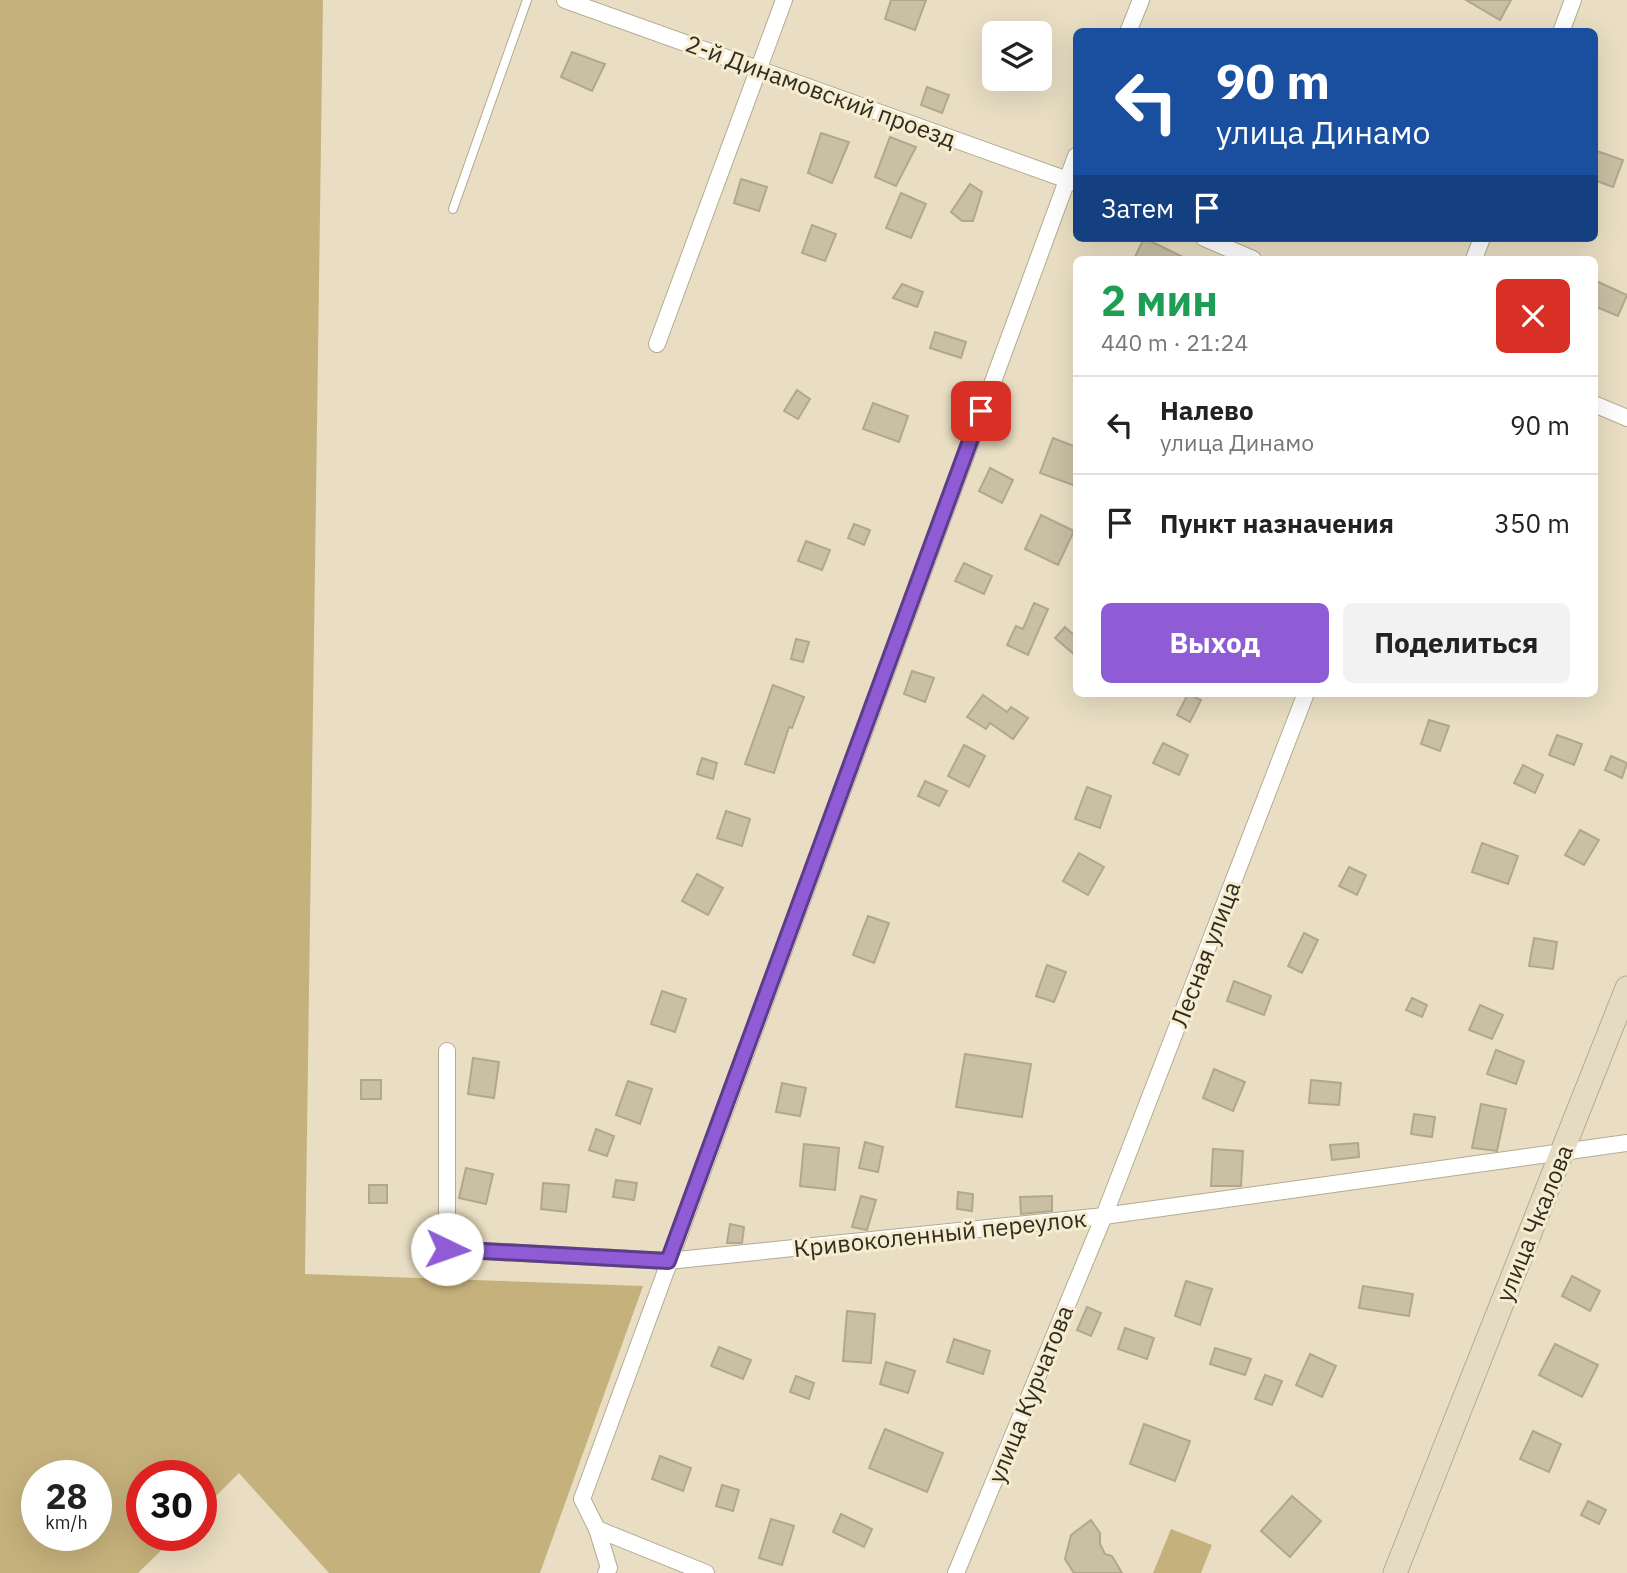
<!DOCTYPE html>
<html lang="ru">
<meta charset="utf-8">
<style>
body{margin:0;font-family:"IBM Plex Sans",sans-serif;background:#f2f2f2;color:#222;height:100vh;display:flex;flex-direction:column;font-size:26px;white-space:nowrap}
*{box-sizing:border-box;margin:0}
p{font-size:23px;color:#767676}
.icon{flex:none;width:38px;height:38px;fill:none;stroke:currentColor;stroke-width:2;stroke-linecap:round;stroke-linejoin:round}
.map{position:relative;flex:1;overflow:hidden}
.sheet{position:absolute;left:1073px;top:256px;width:525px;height:441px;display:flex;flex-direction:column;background:#fff;border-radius:10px;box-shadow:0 7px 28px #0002}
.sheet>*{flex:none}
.top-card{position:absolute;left:1073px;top:28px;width:525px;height:214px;border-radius:10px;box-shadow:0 7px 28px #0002;background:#1a4fa0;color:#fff;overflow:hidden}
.tools{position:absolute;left:982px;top:21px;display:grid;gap:14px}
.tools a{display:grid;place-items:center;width:70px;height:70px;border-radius:10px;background:#fff;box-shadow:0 7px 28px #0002;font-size:35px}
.speed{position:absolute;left:21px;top:1460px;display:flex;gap:14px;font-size:35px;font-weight:700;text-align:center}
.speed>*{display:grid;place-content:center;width:91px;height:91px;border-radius:50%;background:#fff;box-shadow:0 7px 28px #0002;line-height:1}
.speed small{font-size:18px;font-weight:400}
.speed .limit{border:10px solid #d22;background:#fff;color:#111}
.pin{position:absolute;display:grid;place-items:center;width:60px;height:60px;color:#fff;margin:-30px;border-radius:14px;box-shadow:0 4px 10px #0006}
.me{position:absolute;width:77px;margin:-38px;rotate:93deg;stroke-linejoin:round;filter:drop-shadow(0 0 5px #0008)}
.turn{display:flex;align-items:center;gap:24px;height:147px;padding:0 28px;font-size:32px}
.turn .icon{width:91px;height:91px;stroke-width:2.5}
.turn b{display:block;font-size:49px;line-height:60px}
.then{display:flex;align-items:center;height:66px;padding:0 28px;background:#0003;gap:14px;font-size:26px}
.round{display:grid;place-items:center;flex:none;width:74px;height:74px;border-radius:10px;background:#f2f2f2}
.summary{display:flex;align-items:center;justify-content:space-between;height:119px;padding:0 28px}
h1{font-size:42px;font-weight:700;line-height:52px;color:#1e9e55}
.button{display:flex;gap:14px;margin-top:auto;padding:14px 28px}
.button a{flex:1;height:80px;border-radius:10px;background:#8f5cd5;color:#fff;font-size:28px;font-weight:700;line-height:80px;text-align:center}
.button a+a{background:#f2f2f2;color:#222}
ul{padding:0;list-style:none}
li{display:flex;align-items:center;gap:21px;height:98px;padding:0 28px;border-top:2px solid #e0e0e0}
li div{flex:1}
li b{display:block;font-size:26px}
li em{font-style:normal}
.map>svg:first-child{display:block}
.green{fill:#c5b17c;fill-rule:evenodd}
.building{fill:#c9bfa4;stroke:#b1a78d;stroke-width:2}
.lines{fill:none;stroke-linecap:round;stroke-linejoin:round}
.lane-casing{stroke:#b5ab91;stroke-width:10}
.street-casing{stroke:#b5ab91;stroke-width:18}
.secondary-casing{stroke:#b5ab91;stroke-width:25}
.lane{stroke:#fff;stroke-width:8}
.street{stroke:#fff;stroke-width:16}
.secondary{stroke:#e4dbc2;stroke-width:23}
.route-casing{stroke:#5d3c8a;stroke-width:18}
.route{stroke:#8f5cd5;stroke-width:12}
.labels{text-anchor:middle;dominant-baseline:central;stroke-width:6;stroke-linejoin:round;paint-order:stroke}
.street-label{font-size:24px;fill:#302c21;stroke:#f6ecd0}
</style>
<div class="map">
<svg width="1627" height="1573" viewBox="0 0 1627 1573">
<rect width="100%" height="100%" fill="#e9dec3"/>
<!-- green -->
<g class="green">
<path d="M 0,0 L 323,0 L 305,1274 L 643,1286 L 540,1573 L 329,1573 L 239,1473 L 201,1511 L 201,1475 L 142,1475 L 142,1535 L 177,1535 L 138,1573 L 0,1573 ZM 37,1475 L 96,1475 L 96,1535 L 37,1535 Z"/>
<polygon points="1171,1529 1212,1545 1201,1573 1153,1573"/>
</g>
<!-- building -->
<g class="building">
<polygon points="891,0 926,0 915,30 885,19"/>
<polygon points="1466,0 1511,0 1500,20"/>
<polygon points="572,52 605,64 592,91 561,77"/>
<polygon points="927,87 949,95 942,113 921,105"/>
<polygon points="821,133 849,142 832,183 808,173"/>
<polygon points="890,137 916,147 896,186 875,177"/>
<polygon points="1594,150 1623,160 1613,187 1594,180"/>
<polygon points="741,179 767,187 759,211 734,203"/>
<polygon points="970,184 982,192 973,221 962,221 951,212"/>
<polygon points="901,193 926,204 911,238 886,228"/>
<polygon points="812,225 836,234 825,261 802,253"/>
<polygon points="1144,238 1187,259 1134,259"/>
<polygon points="1594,280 1627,295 1618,316 1594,306"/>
<polygon points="902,284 923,292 917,307 893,298"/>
<polygon points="935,332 966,342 961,358 930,348"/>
<polygon points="797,390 810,399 798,419 784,411"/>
<polygon points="873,403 908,416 899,442 863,429"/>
<polygon points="1053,438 1076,447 1076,486 1040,473"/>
<polygon points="990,468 1013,480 1002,503 979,491"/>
<polygon points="1041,515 1074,531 1058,565 1025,549"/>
<polygon points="854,524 870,530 864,545 848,538"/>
<polygon points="806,541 830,550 822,570 798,561"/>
<polygon points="964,563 992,576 984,594 955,581"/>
<polygon points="1034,603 1048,609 1028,655 1007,645 1016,626 1023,629"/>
<polygon points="1065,627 1076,637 1076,656 1055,638"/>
<polygon points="796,639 809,642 803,662 791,659"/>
<polygon points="912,671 934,678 925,702 904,694"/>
<polygon points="773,685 804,697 792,728 789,727 774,773 745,764"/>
<polygon points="1188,694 1201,700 1190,722 1177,715"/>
<polygon points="983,695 1007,712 1011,707 1028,718 1013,739 990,723 986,729 967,717"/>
<polygon points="1429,720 1449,726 1440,751 1421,744"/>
<polygon points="1557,735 1582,744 1574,765 1549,755"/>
<polygon points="1163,743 1188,755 1179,775 1153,763"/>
<polygon points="964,745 985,756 969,787 948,776"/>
<polygon points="1611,756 1627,763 1622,778 1605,770"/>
<polygon points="702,758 717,763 713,779 697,774"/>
<polygon points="1523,765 1543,775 1535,793 1514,783"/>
<polygon points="925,781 947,791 939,806 918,796"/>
<polygon points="1087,787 1111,796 1100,828 1075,819"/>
<polygon points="726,811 750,819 742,846 717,838"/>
<polygon points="1580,830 1599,840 1584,865 1565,855"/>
<polygon points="1482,843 1518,856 1508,884 1472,872"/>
<polygon points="1079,853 1104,867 1088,895 1063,881"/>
<polygon points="1349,867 1366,875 1357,895 1339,886"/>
<polygon points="697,874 723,888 708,915 682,901"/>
<polygon points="868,916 889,923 874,963 853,955"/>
<polygon points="1304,933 1318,940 1302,973 1288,966"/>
<polygon points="1534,938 1557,942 1553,969 1529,966"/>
<polygon points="1047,965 1066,972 1054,1002 1036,996"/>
<polygon points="1234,981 1271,996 1264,1015 1227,1001"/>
<polygon points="662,991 686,999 675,1032 651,1024"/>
<polygon points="1412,998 1427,1005 1422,1017 1406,1010"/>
<polygon points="1480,1005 1503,1015 1492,1039 1469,1030"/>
<polygon points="1496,1050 1524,1061 1516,1084 1487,1074"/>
<polygon points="965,1054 1031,1064 1022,1117 956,1107"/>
<polygon points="473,1058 499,1062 494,1098 468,1094"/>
<polygon points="1214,1069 1245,1082 1233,1111 1203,1098"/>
<rect x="361" y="1080" width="20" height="19"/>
<polygon points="1311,1080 1341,1083 1339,1105 1309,1103"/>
<polygon points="628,1081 652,1089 640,1124 616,1115"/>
<polygon points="782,1083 806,1088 800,1116 776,1112"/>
<polygon points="1481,1104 1506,1109 1497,1151 1472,1148"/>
<polygon points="1414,1114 1435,1117 1432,1137 1411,1134"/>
<polygon points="596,1129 614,1136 607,1156 589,1150"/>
<polygon points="865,1142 883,1147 878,1172 859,1168"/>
<polygon points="1358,1143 1359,1157 1332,1160 1330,1145"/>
<polygon points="804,1144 839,1148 835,1190 800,1186"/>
<polygon points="1213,1149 1243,1151 1241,1186 1211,1186"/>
<polygon points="466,1168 493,1174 486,1204 459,1198"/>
<polygon points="616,1180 637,1183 634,1200 613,1197"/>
<polygon points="543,1183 569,1185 566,1212 541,1209"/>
<rect x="369" y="1185" width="18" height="18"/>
<polygon points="958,1192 973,1194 972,1211 957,1209"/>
<polygon points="861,1196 876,1200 867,1230 852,1227"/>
<polygon points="1052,1196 1052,1211 1021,1214 1020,1197"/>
<polygon points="730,1224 744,1227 742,1243 727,1243"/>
<polygon points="1572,1276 1600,1291 1590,1311 1562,1296"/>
<polygon points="1186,1281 1212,1289 1200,1325 1175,1316"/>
<polygon points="1363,1286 1413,1294 1409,1316 1359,1308"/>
<polygon points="1087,1307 1101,1313 1091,1336 1077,1330"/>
<polygon points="847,1311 875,1314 871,1363 843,1361"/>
<polygon points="1125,1328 1154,1338 1147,1359 1118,1349"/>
<polygon points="954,1339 990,1351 983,1374 947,1362"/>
<polygon points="1555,1344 1598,1365 1582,1397 1539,1375"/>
<polygon points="719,1347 751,1360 743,1379 711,1366"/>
<polygon points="1215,1348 1251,1359 1245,1375 1210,1364"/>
<polygon points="1310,1354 1336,1366 1322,1397 1296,1385"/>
<polygon points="886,1362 915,1371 908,1393 880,1384"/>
<polygon points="1265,1375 1282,1381 1272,1405 1255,1399"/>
<polygon points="796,1376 814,1383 809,1399 790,1392"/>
<polygon points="1144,1424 1190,1441 1175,1481 1130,1464"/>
<polygon points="885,1429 943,1453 927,1492 869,1468"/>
<polygon points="1533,1431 1561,1444 1549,1472 1520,1459"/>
<polygon points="660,1456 691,1468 683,1491 652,1479"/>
<polygon points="722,1485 739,1490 733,1511 716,1506"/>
<polygon points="1292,1496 1321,1521 1290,1557 1261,1531"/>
<polygon points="1588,1501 1606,1510 1599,1524 1581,1515"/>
<polygon points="841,1514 872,1529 864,1547 833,1532"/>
<polygon points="771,1519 794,1526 782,1565 759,1558"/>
<polygon points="1091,1520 1100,1533 1100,1544 1105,1554 1112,1556 1122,1573 1074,1573 1065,1559 1071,1535"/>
</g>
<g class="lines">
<defs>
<polyline id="lane" points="453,209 527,0"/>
<g id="street">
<polyline points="565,0 1076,183"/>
<polyline points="1128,32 1141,0"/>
<polyline points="1561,32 1573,0"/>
<polyline points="1204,238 1253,259"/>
<polyline points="1474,259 1482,238"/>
<polyline points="657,344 784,0"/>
<polyline points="1594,404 1627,418"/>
<polyline points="447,1051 447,1249 668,1261 1104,1216 1627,1143"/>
<polyline points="597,1529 706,1573"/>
<polyline points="606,1573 609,1568 597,1529 582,1499 1076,156"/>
<polyline points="956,1573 1104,1216 1306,693"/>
</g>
<polyline id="secondary" points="1395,1573 1627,988"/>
</defs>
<!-- lane casing -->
<use href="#lane" class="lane-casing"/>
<!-- street casing -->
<use href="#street" class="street-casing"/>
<!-- secondary casing -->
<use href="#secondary" class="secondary-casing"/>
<!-- lane -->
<use href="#lane" class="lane"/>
<!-- street -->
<use href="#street" class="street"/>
<!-- secondary -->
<use href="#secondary" class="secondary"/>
</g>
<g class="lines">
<defs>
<polyline id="route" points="447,1249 668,1261 981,411"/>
</defs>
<!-- route casing -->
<use href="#route" class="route-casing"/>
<!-- route -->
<use href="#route" class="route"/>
</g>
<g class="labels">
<!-- street labels -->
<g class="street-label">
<text transform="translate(821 91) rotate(20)">2-й Динамовский проезд</text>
<text transform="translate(1205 954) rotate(-69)">Лесная улица</text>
<text transform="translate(1534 1223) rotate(-68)">улица Чкалова</text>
<text transform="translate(940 1233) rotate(-6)">Кривоколенный переулок</text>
<text transform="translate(1030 1394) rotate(-68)">улица Курчатова</text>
</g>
</g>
</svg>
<div class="tools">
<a><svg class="icon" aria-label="layers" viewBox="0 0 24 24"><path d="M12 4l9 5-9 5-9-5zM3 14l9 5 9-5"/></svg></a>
</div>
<div class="speed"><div>28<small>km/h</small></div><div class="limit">30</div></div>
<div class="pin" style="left:981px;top:411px;background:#d93025"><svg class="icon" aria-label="arrive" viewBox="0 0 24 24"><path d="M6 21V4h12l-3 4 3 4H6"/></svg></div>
<svg class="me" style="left:447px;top:1249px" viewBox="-20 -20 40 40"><circle r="19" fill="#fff"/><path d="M0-13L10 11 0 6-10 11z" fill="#8f5cd5"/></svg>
<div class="top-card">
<div class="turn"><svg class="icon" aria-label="left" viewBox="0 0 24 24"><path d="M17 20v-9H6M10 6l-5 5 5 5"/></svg><div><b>90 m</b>улица Динамо</div></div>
<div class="then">Затем<svg class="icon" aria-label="arrive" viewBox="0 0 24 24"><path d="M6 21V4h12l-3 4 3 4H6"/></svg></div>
</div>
<section class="sheet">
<div class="summary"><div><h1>2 мин</h1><p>440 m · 21:24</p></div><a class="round" style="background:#d93025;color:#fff"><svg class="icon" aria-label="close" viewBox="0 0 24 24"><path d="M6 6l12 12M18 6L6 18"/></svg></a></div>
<ul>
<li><svg class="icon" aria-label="left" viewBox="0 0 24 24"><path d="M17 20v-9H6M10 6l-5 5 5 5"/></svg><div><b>Налево</b><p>улица Динамо</p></div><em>90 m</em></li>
<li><svg class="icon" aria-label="arrive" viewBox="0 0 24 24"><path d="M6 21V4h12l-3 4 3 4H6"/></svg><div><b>Пункт назначения</b></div><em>350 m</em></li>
</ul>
<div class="button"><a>Выход</a><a>Поделиться</a></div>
</section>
</div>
